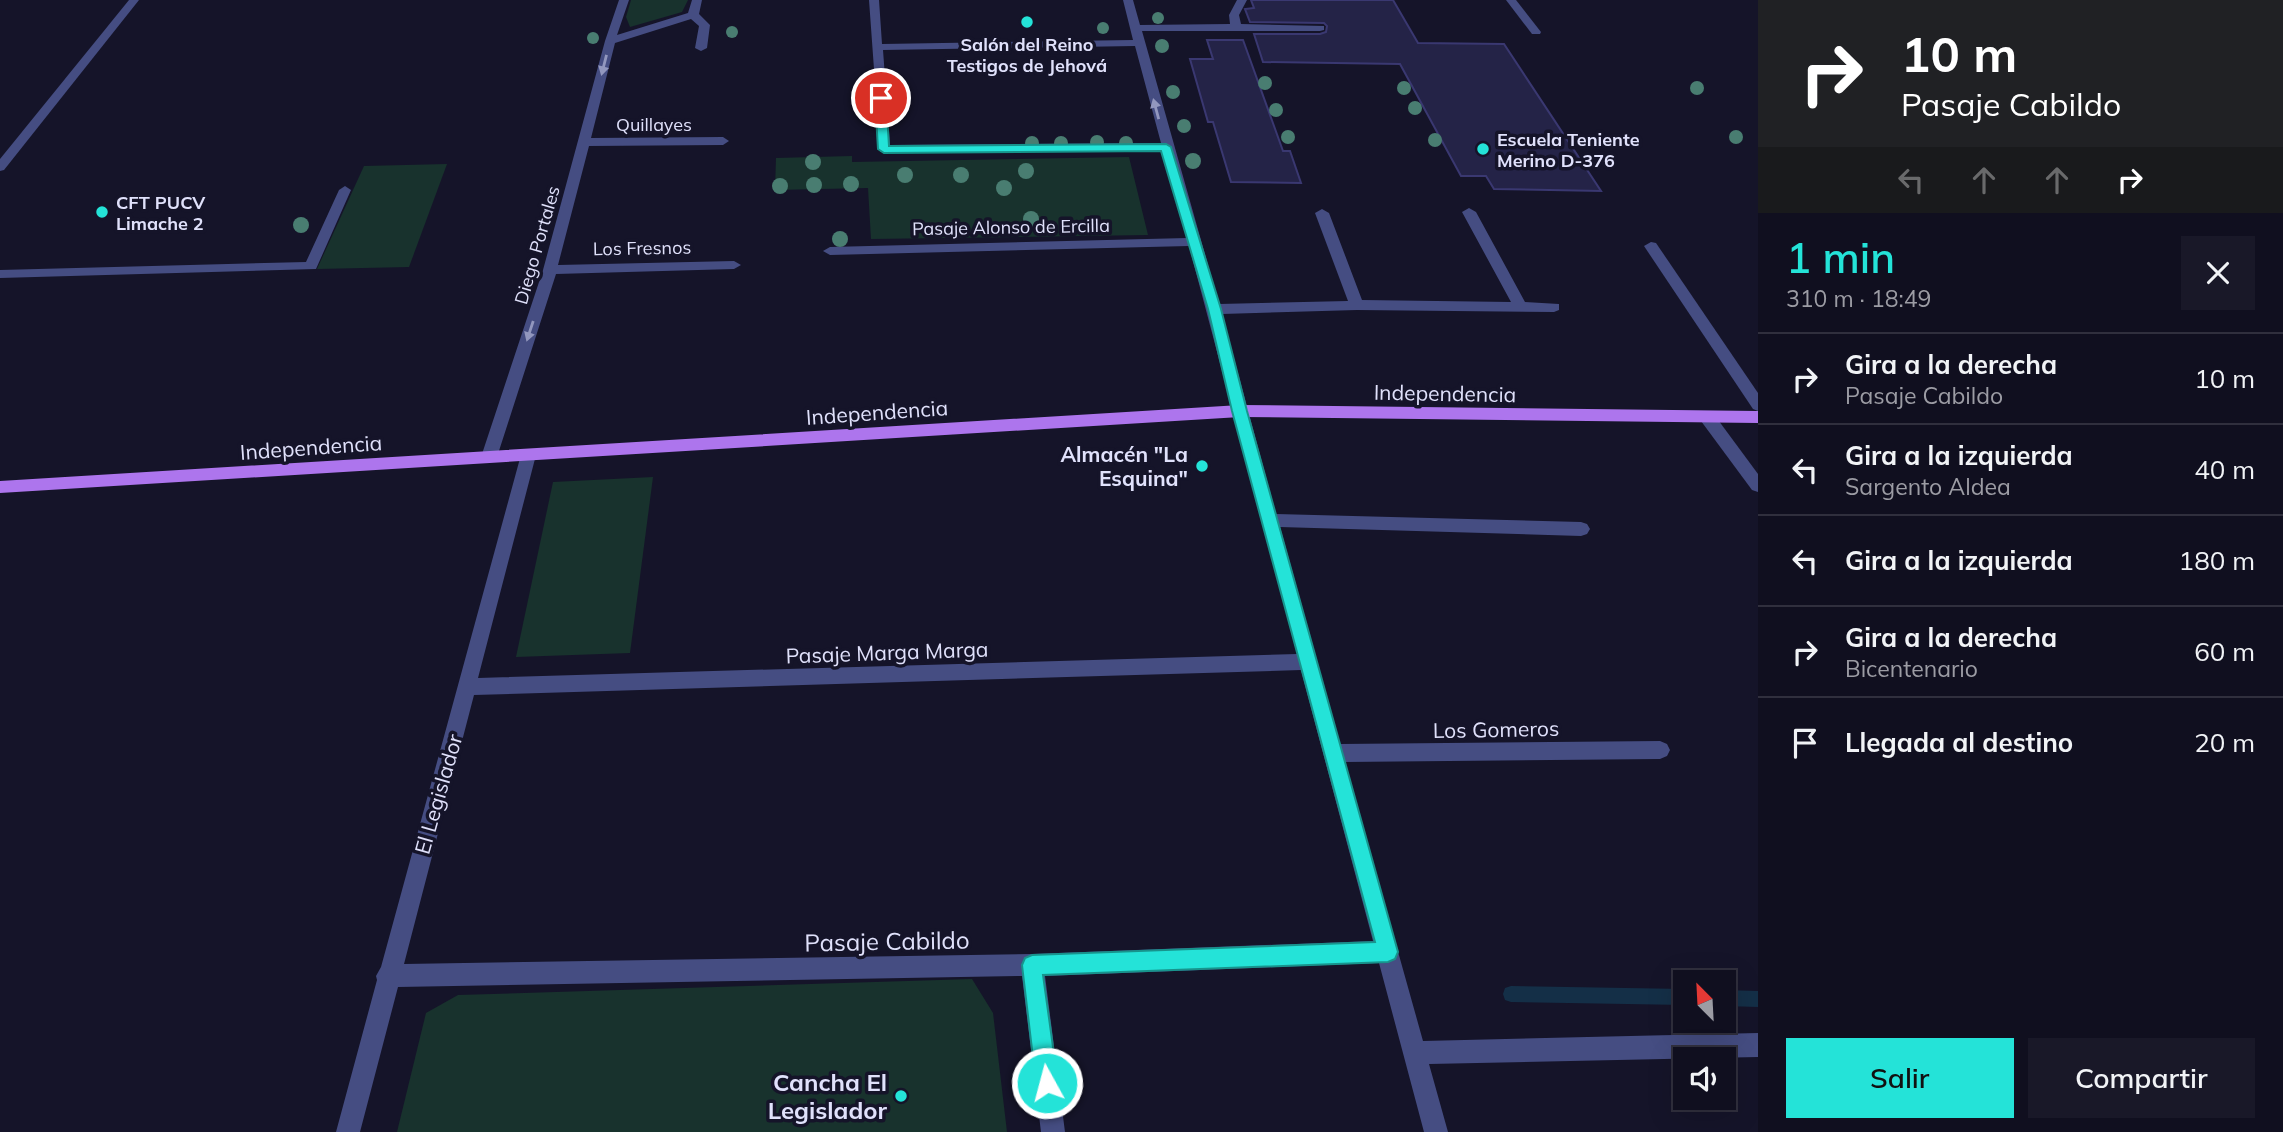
<!DOCTYPE html>
<html lang="es">
<meta charset="utf-8">
<style>
body{margin:0;font-family:Mulish,sans-serif;background:#191828;color:#f1f3f6;height:100vh;display:flex;flex-direction:column;font-size:26px;white-space:nowrap}
*{box-sizing:border-box;margin:0}
p{font-size:23px;color:#9c9ca4}
.icon{flex:none;width:38px;height:38px;fill:none;stroke:currentColor;stroke-width:2;stroke-linecap:round;stroke-linejoin:round}
.map{position:relative;flex:1;overflow:hidden}
.drawer{display:flex;flex-direction:column;background:#100f1f;width:525px}
.drawer>*{flex:none}
.top-card{background:#202124;color:#fff;overflow:hidden}
.needle{width:46px;rotate:336deg}
.buttons{position:absolute;left:1673px;top:970px;display:grid;gap:14px}
.buttons a{display:grid;place-items:center;width:63px;height:63px;border-radius:0px;background:#100f1f;box-shadow:0 7px 28px #0002,0 0 0 2px #302f3d;font-size:35px}
.pin{position:absolute;display:grid;place-items:center;width:60px;height:60px;color:#fff;margin:-30px;border:4px solid #fff;border-radius:50%;box-shadow:0 2px 7px #0007}
.me{position:absolute;width:77px;margin:-38px;rotate:353deg;stroke-linejoin:round;filter:drop-shadow(0 0 5px #0008)}
.turn{display:flex;align-items:center;gap:24px;height:147px;padding:0 28px;font-size:32px}
.turn .icon{width:91px;height:91px;stroke-width:2.5}
.turn b{display:block;font-size:49px;line-height:60px}
.lanes{display:flex;align-items:center;height:66px;padding:0 28px;background:#0003;justify-content:center;gap:35px;direction:ltr}
.lanes .off{opacity:.35}
.round{display:grid;place-items:center;flex:none;width:74px;height:74px;border-radius:0px;background:#191828}
.summary{display:flex;align-items:center;justify-content:space-between;height:119px;padding:0 28px}
h1{font-size:42px;font-weight:600;line-height:52px;color:#24e3d8}
.primary-button{display:flex;gap:14px;margin-top:auto;padding:14px 28px}
.primary-button a{flex:1;height:80px;border-radius:0px;background:#24e3d8;color:#111;font-size:28px;font-weight:600;line-height:80px;text-align:center}
.primary-button a+a{background:#191828;color:#f1f3f6}
ul{padding:0;list-style:none}
li{display:flex;align-items:center;gap:21px;height:91px;padding:0 28px;border-top:2px solid #302f3d}
li div{flex:1}
li b{display:block;font-size:26px}
li em{font-style:normal}
main{display:flex;flex:1;min-height:0}
.map>svg:first-child{display:block}
.green{fill:#18322d}
.lines{fill:none;stroke-linecap:round;stroke-linejoin:round}
.stream{fill:#142f47;fill-rule:evenodd}
.building{fill:#242347;stroke:#3a3871;stroke-width:2}
.minor{fill:#454d82;fill-rule:evenodd}
.major{fill:#ad75ed;fill-rule:evenodd}
.tree{fill:#497d71}
.oneway{fill:#9297be}
.route{fill:#24e3d8;stroke:#17948c;stroke-width:2}
.poi-dot{fill:#24e3d8;stroke:#151429;stroke-width:2.5}
.labels{text-anchor:middle;dominant-baseline:central;stroke-width:7;stroke-linejoin:round;paint-order:stroke}
.far-poi-label{font-size:18px;font-weight:bold;fill:#e0e1fb;stroke:#151429;text-anchor:start}
.far-street-label{font-size:18px;fill:#e0e1fb;stroke:#151429}
.street-label{font-size:21px;fill:#e0e1fb;stroke:#151429}
.poi-label{font-size:21px;font-weight:bold;fill:#e0e1fb;stroke:#151429;text-anchor:end}
.near-street-label{font-size:24px;fill:#e0e1fb;stroke:#151429}
.near-poi-label{font-size:24px;font-weight:bold;fill:#e0e1fb;stroke:#151429;text-anchor:end}
</style>
<main>
<div class="map">
<svg width="1758" height="1132" viewBox="0 0 1758 1132">
<rect width="100%" height="100%" fill="#151429"/>
<!-- green -->
<g class="green">
<polygon points="631,0 688,0 682,12 630,27 626,17"/>
<polygon points="852,156 852,162 1129,157 1148,235 871,239 868,188 775,190 776,158"/>
<polygon points="447,164 409,267 317,269 364,166"/>
<polygon points="653,477 630,653 516,657 553,482"/>
<polygon points="972,979 993,1013 1007,1132 397,1132 426,1013 458,995"/>
</g>
<g class="lines">
<!-- stream -->
<g class="stream">
<polygon points="1511,986 1685,989 1685,1005 1511,1002 1505,1000 1503,994 1505,988"/>
<polygon points="1724,990 1758,991 1758,1007 1724,1006"/>
</g>
</g>
<!-- building -->
<g class="building">
<polygon points="1251,0 1393,0 1418,43 1504,44 1601,191 1494,189 1486,176 1461,176 1400,64 1263,62 1254,34 1320,34 1326,32 1327,26 1324,23 1250,22 1245,9 1254,8"/>
<polygon points="1207,40 1243,40 1283,151 1290,151 1301,183 1231,182 1213,122 1208,122 1190,59 1213,59"/>
</g>
<g class="lines">
<!-- minor -->
<g class="minor">
<polygon points="129,0 139,0 4,170 0,171 0,159"/>
<polygon points="619,0 629,0 617,35 688,13 692,0 702,0 699,14 710,25 707,48 701,51 695,48 699,26 691,19 615,43 591,138 723,137 729,141 723,145 589,146 558,265 734,261 741,265 734,269 556,274 497,457 489,463 481,457 543,270 605,41"/>
<path d="M 869,0 L 879,0 L 882,44 L 1133,40 L 1123,0 L 1133,0 L 1140,25 L 1230,24 L 1229,15 L 1237,0 L 1247,0 L 1239,15 L 1241,24 L 1324,26 L 1324,30 L 1320,31 L 1142,31 L 1219,304 L 1348,301 L 1315,213 L 1322,209 L 1329,213 L 1362,300 L 1511,302 L 1462,212 L 1469,208 L 1476,212 L 1525,302 L 1559,304 L 1559,310 L 1554,312 L 1357,310 L 1222,314 L 1276,514 L 1581,522 L 1587,524 L 1590,529 L 1587,534 L 1581,536 L 1280,527 L 1340,744 L 1660,741 L 1667,744 L 1670,750 L 1667,756 L 1660,759 L 1345,762 L 1423,1041 L 1758,1033 L 1758,1057 L 1429,1064 L 1448,1132 L 1424,1132 L 1379,963 L 1045,976 L 1065,1132 L 1041,1132 L 1022,976 L 398,987 L 360,1132 L 336,1132 L 377,980 L 376,976 L 381,967 L 522,451 L 528,449 L 536,455 L 478,678 L 1297,654 L 1189,246 L 830,255 L 823,251 L 830,247 L 1187,238 L 1163,151 L 880,152 ZM 1135,46 L 1161,143 L 890,145 L 883,50 ZM 1301,670 L 1373,941 L 1032,954 L 404,964 L 474,695 Z"/>
<polygon points="1506,0 1516,0 1541,32 1540,34 1532,34"/>
<polygon points="345,186 351,190 316,269 0,278 0,270 306,262 339,190"/>
<polygon points="1651,242 1656,243 1758,393 1758,411 1753,409 1644,246"/>
<polygon points="1707,411 1713,413 1758,474 1758,492 1752,490 1701,421 1699,417 1701,413"/>
</g>
<!-- major -->
<polygon class="major" points="1240,405 1758,411 1758,423 1240,417 0,493 0,481"/>
</g>
<!-- trees -->
<g class="tree">
<circle cx="1158" cy="18" r="6"/>
<circle cx="1103" cy="28" r="6"/>
<circle cx="732" cy="32" r="6"/>
<circle cx="593" cy="38" r="6"/>
<circle cx="1162" cy="46" r="7"/>
<circle cx="1265" cy="83" r="7"/>
<circle cx="1404" cy="88" r="7"/>
<circle cx="1697" cy="88" r="7"/>
<circle cx="1173" cy="92" r="7"/>
<circle cx="1415" cy="108" r="7"/>
<circle cx="1276" cy="110" r="7"/>
<circle cx="1184" cy="126" r="7"/>
<circle cx="1288" cy="137" r="7"/>
<circle cx="1736" cy="137" r="7"/>
<circle cx="1435" cy="140" r="7"/>
<circle cx="1097" cy="142" r="7"/>
<circle cx="1032" cy="143" r="7"/>
<circle cx="1061" cy="143" r="7"/>
<circle cx="1126" cy="143" r="7"/>
<circle cx="1193" cy="161" r="8"/>
<circle cx="813" cy="162" r="8"/>
<circle cx="1026" cy="171" r="8"/>
<circle cx="905" cy="175" r="8"/>
<circle cx="961" cy="175" r="8"/>
<circle cx="851" cy="184" r="8"/>
<circle cx="814" cy="185" r="8"/>
<circle cx="780" cy="186" r="8"/>
<circle cx="1004" cy="188" r="8"/>
<circle cx="1031" cy="219" r="8"/>
<circle cx="301" cy="225" r="8"/>
<circle cx="840" cy="239" r="8"/>
</g>
<!-- one-way arrows -->
<defs><path id="oneway-solid" d="M-6-.8H1V-3.2L6.5 0L1 3.2V.8H-6Z" transform="scale(1.75)"/></defs>
<g class="oneway">
<use href="#oneway-solid" transform="translate(604 65) rotate(104)"/>
<use href="#oneway-solid" transform="translate(1156 109) rotate(-105)"/>
<use href="#oneway-solid" transform="translate(530 331) rotate(108)"/>
</g>
<!-- route -->
<polygon class="route" points="881,95 886,98 889,146 1166,144 1171,147 1221,309 1247,411 1398,952 1395,959 1388,962 1043,975 1058,1083 1055,1091 1047,1094 1039,1091 1036,1083 1022,965 1025,958 1032,955 1375,942 1232,411 1208,309 1161,151 884,153 878,149 875,98"/>
<!-- markers -->
<g class="poi-dot">
<circle cx="1027" cy="22" r="7"/>
<circle cx="1483" cy="149" r="7"/>
<circle cx="102" cy="212" r="7"/>
<circle cx="1202" cy="466" r="7"/>
<circle cx="901" cy="1096" r="7"/>
</g>
<g class="labels">
<!-- far-poi labels -->
<g class="far-poi-label">
<text x="1027" y="44" text-anchor="middle">Salón del Reino<tspan x="1027" dy="21">Testigos de Jehová</tspan></text>
<text x="1497" y="139">Escuela Teniente<tspan x="1497" dy="21">Merino D-376</tspan></text>
<text x="116" y="202">CFT PUCV<tspan x="116" dy="21">Limache 2</tspan></text>
</g>
<!-- far-street labels -->
<g class="far-street-label">
<text x="654" y="124">Quillayes</text>
<text transform="translate(1011 227) rotate(-1)">Pasaje Alonso de Ercilla</text>
<text transform="translate(537 245) rotate(-74)">Diego Portales</text>
<text transform="translate(642 248) rotate(-1)">Los Fresnos</text>
</g>
<!-- street labels -->
<g class="street-label">
<text transform="translate(1445 393) rotate(1)">Independencia</text>
<text transform="translate(877 412) rotate(-4)">Independencia</text>
<text transform="translate(311 447) rotate(-4)">Independencia</text>
<text transform="translate(887 652) rotate(-2)">Pasaje Marga Marga</text>
<text transform="translate(1496 729) rotate(-1)">Los Gomeros</text>
<text transform="translate(438 794) rotate(-74)">El Legislador</text>
</g>
<!-- poi labels -->
<g class="poi-label">
<text x="1188" y="454">Almacén "La<tspan x="1188" dy="24">Esquina"</tspan></text>
</g>
<!-- near-street labels -->
<g class="near-street-label">
<text transform="translate(887 941) rotate(-1)">Pasaje Cabildo</text>
</g>
<!-- near-poi labels -->
<g class="near-poi-label">
<text x="887" y="1082">Cancha El<tspan x="887" dy="28">Legislador</tspan></text>
</g>
</g>
</svg>
<div class="buttons">
<a><svg class="needle" viewBox="-14 -14 28 28"><path d="M0-13l5 13h-10z" fill="#e53935"/><path d="M0 13l5-13h-10z" fill="#9c9ca4"/></svg></a>
<a><svg class="icon" aria-label="sound" viewBox="0 0 24 24"><path d="M4 9h4l5-4v14l-5-4H4zM17 9q2 3 0 6"/></svg></a>
</div>
<div class="pin" style="left:881px;top:98px;background:#d93025"><svg class="icon" aria-label="arrive" viewBox="0 0 24 24"><path d="M6 21V4h12l-3 4 3 4H6"/></svg></div>
<svg class="me" style="left:1047px;top:1083px" viewBox="-20 -20 40 40"><circle r="17" fill="#24e3d8" stroke="#fff" stroke-width="3"/><path d="M0-11L8 9 0 5-8 9z" fill="#fff"/></svg>
</div>
<section class="drawer">
<div class="top-card">
<div class="turn"><svg class="icon" aria-label="right" viewBox="0 0 24 24"><path d="M7 20v-9h11M14 6l5 5-5 5"/></svg><div><b>10 m</b>Pasaje Cabildo</div></div>
<div class="lanes"><svg class="icon off" aria-label="left" viewBox="0 0 24 24"><path d="M17 20v-9H6M10 6l-5 5 5 5"/></svg><svg class="icon off" aria-label="ahead" viewBox="0 0 24 24"><path d="M12 20V5M6 11l6-6 6 6"/></svg><svg class="icon off" aria-label="ahead" viewBox="0 0 24 24"><path d="M12 20V5M6 11l6-6 6 6"/></svg><svg class="icon" aria-label="right" viewBox="0 0 24 24"><path d="M7 20v-9h11M14 6l5 5-5 5"/></svg></div>
</div>
<div class="summary"><div><h1>1 min</h1><p>310 m · 18:49</p></div><a class="round"><svg class="icon" aria-label="close" viewBox="0 0 24 24"><path d="M6 6l12 12M18 6L6 18"/></svg></a></div>
<ul>
<li><svg class="icon" aria-label="right" viewBox="0 0 24 24"><path d="M7 20v-9h11M14 6l5 5-5 5"/></svg><div><b>Gira a la derecha</b><p>Pasaje Cabildo</p></div><em>10 m</em></li>
<li><svg class="icon" aria-label="left" viewBox="0 0 24 24"><path d="M17 20v-9H6M10 6l-5 5 5 5"/></svg><div><b>Gira a la izquierda</b><p>Sargento Aldea</p></div><em>40 m</em></li>
<li><svg class="icon" aria-label="left" viewBox="0 0 24 24"><path d="M17 20v-9H6M10 6l-5 5 5 5"/></svg><div><b>Gira a la izquierda</b></div><em>180 m</em></li>
<li><svg class="icon" aria-label="right" viewBox="0 0 24 24"><path d="M7 20v-9h11M14 6l5 5-5 5"/></svg><div><b>Gira a la derecha</b><p>Bicentenario</p></div><em>60 m</em></li>
<li><svg class="icon" aria-label="arrive" viewBox="0 0 24 24"><path d="M6 21V4h12l-3 4 3 4H6"/></svg><div><b>Llegada al destino</b></div><em>20 m</em></li>
</ul>
<div class="primary-button"><a>Salir</a><a>Compartir</a></div>
</section>
</main>
